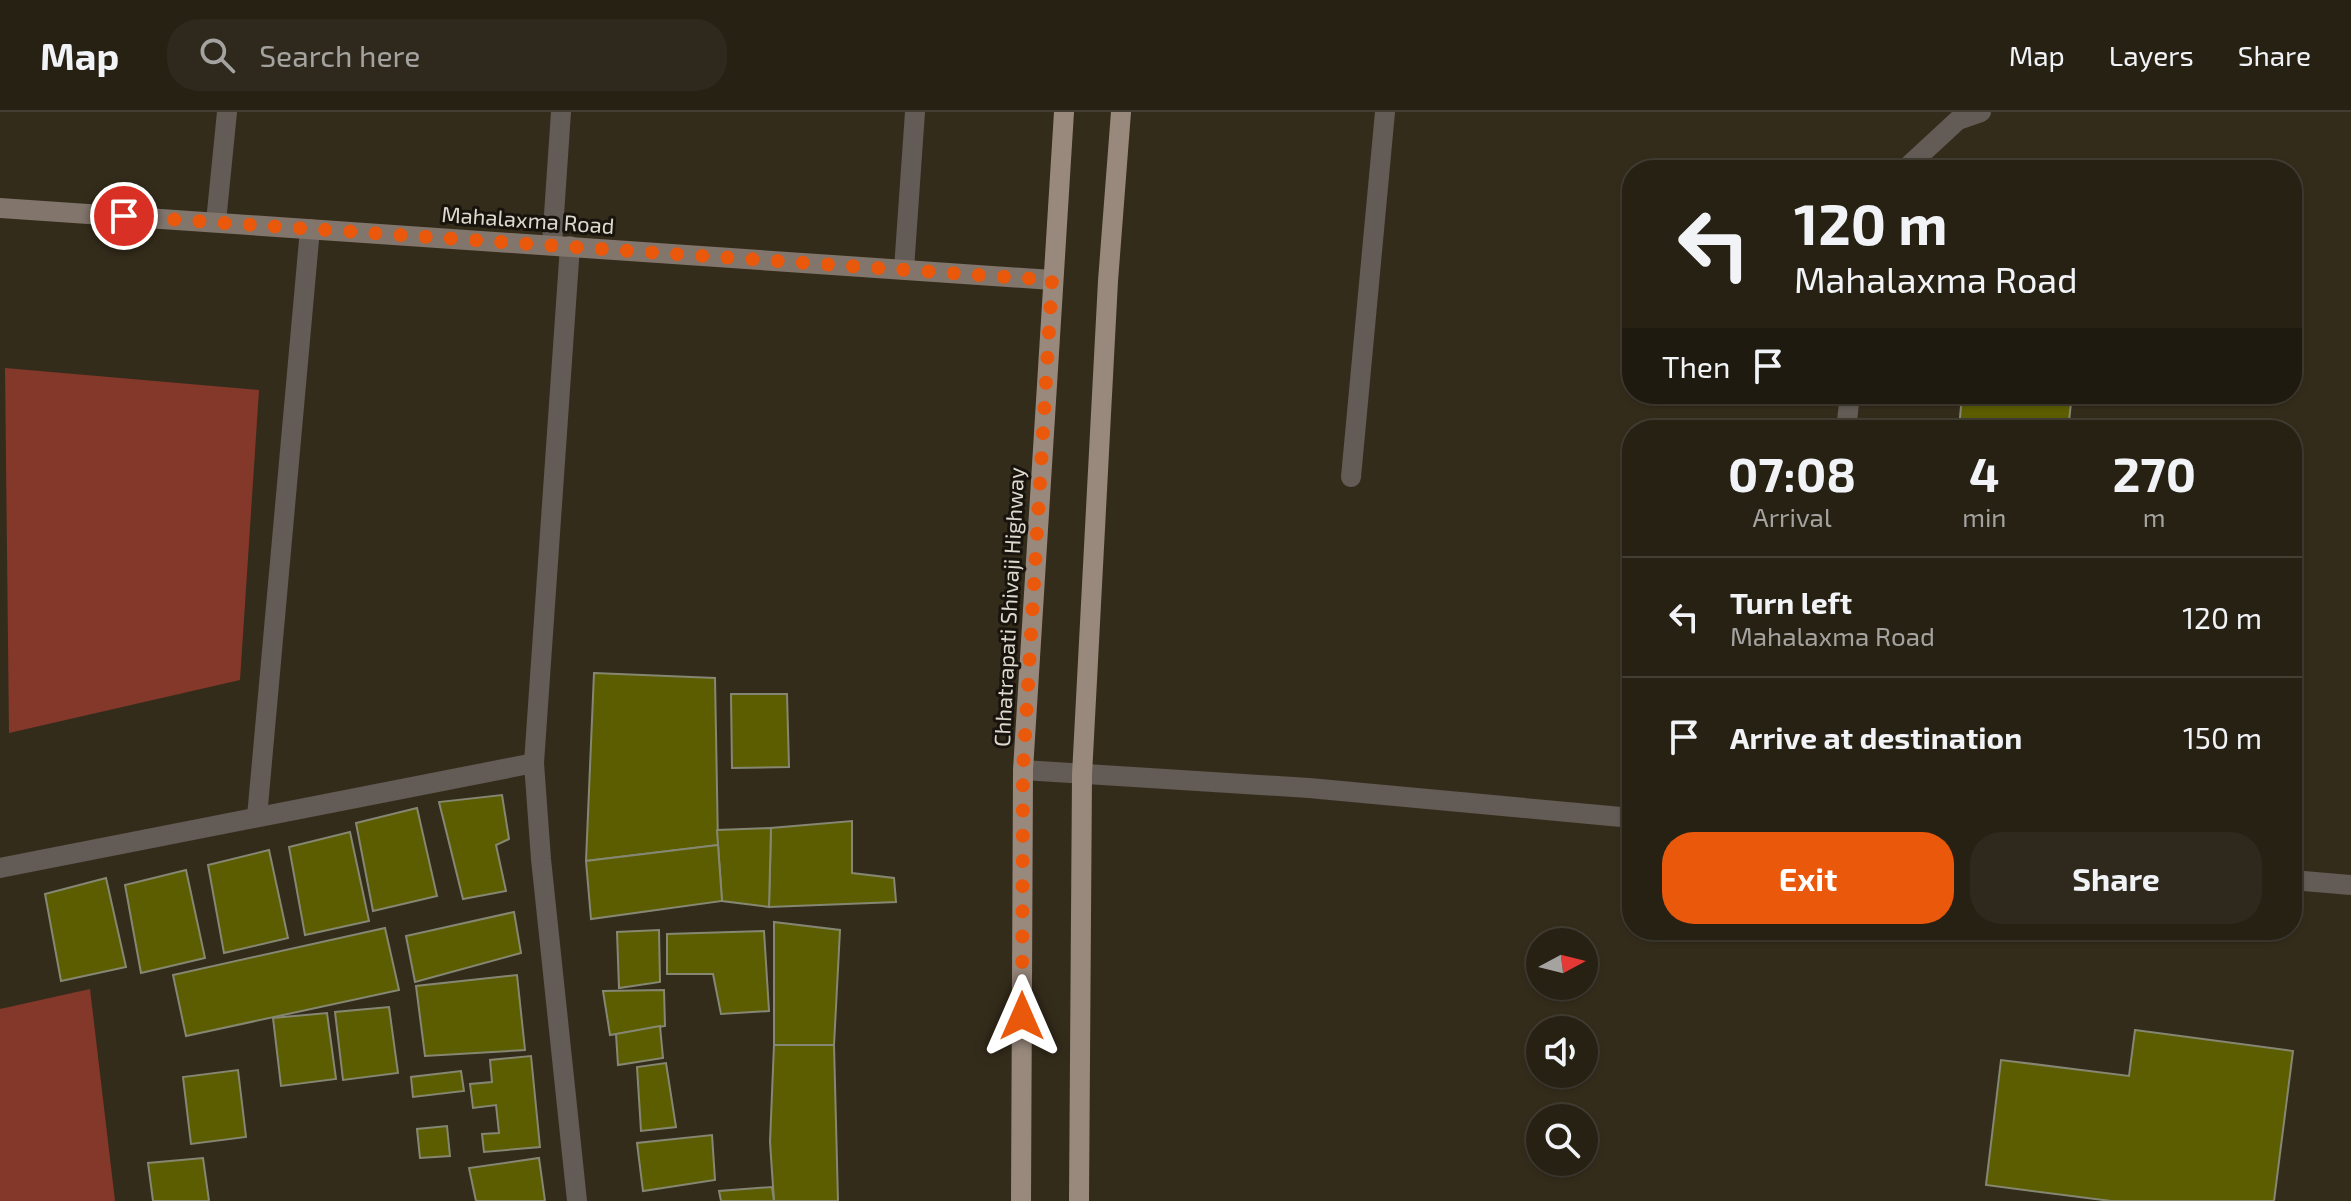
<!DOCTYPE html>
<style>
body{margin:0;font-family:"Exo 2",sans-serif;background:#2f291d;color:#f1f3f6;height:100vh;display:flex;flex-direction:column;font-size:30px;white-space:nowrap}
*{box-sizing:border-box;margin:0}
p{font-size:26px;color:#a4a3a0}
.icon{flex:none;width:44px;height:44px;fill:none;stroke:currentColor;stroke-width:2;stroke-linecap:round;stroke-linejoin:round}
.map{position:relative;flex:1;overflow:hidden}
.side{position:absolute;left:1622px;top:308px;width:680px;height:520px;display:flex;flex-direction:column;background:#272114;border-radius:32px;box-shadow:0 2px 6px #0004,0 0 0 2px #433e34}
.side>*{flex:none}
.banner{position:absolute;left:1622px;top:48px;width:680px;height:244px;border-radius:32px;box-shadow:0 2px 6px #0004,0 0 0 2px #433e34;background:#272114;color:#f1f3f6;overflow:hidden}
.needle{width:52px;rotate:83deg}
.buttons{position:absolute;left:1526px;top:816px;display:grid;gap:16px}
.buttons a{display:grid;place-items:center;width:72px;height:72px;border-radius:50%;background:#272114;box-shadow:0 2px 6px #0004,0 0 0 2px #433e34;font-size:40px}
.pin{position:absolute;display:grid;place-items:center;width:68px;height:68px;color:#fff;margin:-34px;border:4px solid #fff;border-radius:50%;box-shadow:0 2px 8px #0007}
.me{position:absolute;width:88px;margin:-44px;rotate:0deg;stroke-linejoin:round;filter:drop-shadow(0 0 6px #0008)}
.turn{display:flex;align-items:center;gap:28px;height:168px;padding:0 40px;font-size:36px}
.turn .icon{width:104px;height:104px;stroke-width:2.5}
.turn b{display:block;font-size:56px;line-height:68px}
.then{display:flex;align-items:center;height:76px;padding:0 40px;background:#0003;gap:16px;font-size:30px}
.eta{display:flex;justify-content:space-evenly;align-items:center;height:136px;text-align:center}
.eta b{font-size:48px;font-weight:700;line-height:56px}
.primary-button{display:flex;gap:16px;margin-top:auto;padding:16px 40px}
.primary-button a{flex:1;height:92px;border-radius:32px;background:#ea580c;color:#fff;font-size:32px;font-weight:700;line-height:92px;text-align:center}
.primary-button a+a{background:#2f291d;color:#f1f3f6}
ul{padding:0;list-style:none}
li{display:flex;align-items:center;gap:24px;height:120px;padding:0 40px;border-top:2px solid #433e34}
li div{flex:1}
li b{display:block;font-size:30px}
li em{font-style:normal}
header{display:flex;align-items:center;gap:48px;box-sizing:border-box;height:112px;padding:0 40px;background:#272114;border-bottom:2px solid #433e34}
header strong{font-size:38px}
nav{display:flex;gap:44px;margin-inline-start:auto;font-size:28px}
.search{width:560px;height:72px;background:#2f291d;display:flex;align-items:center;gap:20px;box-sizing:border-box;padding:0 28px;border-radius:32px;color:#a4a3a0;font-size:30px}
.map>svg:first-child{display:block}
.green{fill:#83382a}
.building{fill:#5c5d01;stroke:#858772;stroke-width:2}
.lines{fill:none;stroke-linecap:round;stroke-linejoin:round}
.lane{stroke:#635b56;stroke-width:20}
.street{stroke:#635b56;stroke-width:20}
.secondary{stroke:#81756c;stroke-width:20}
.primary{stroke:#99897d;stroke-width:20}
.route{stroke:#ea580c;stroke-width:14;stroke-dasharray:0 25.2}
.labels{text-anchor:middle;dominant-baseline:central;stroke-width:6;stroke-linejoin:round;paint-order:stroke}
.street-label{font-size:22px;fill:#ded9ce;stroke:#18140d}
</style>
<header>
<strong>Map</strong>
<div class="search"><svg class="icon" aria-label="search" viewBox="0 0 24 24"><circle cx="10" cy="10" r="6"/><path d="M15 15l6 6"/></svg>Search here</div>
<nav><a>Map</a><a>Layers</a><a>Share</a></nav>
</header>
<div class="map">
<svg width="2351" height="1089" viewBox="0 0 2351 1089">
<rect width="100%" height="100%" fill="#342c1b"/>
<!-- green -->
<g class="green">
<polygon points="5,256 259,278 240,568 9,621"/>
<polygon points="90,877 115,1089 0,1089 0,897"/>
</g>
<!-- building -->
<g class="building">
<polygon points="1962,282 2072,282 2068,318 1959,318"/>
<polygon points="594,561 715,566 718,733 586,749"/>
<polygon points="731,582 787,582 789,655 732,656"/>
<polygon points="502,683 509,727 496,733 506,779 463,787 439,690"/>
<polygon points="417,696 437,784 373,799 356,711"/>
<polygon points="852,709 852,761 894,766 896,790 769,795 771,716"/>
<polygon points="771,716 769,795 722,789 717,718"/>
<polygon points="350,720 369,809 305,823 289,735"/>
<polygon points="718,733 722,789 591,807 586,749"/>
<polygon points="269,738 288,826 224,841 208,753"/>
<polygon points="186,758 205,846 141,861 125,773"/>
<polygon points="106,766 126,855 61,869 45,782"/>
<polygon points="514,800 521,841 415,870 406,824"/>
<polygon points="774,810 840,818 834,933 774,933"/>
<polygon points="385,816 399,878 186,924 173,863"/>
<polygon points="659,818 660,870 619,876 617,820"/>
<polygon points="764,819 769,899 721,902 713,862 667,862 667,822"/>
<polygon points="517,863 525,938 425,944 416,874"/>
<polygon points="664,878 665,914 610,923 603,879"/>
<polygon points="389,895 398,961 343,968 335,900"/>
<polygon points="327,901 336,967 281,974 273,906"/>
<polygon points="660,914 663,946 618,953 616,922"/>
<polygon points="2135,918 2293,939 2274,1089 2111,1089 1986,1073 2001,948 2129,964"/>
<polygon points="774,933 834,933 838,1089 774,1089 770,1030"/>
<polygon points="531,944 540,1035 484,1040 482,1022 499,1021 496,993 473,996 470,972 492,970 490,948"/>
<polygon points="666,951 676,1015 641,1019 637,955"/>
<polygon points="238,958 246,1025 191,1032 183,965"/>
<polygon points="461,959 464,979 413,985 411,965"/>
<polygon points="447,1014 450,1044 420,1046 417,1017"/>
<polygon points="712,1023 715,1068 643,1079 637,1031"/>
<polygon points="203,1046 209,1089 153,1089 148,1051"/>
<polygon points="539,1046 545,1089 476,1089 469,1056"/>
<polygon points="772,1075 774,1089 721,1089 719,1079"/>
</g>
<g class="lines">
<!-- lane -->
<g class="lane">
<polyline points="1904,58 1958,8 1981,0"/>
<polyline points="1846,318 1850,282"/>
<polyline points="1351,365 1385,0"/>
</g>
<!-- street -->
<g class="street">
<polyline points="216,110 227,0"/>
<polyline points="552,132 561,0"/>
<polyline points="570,134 534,651 541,747 577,1089"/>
<polyline points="904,157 915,0"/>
<polyline points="1023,658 1309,676 1632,706"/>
<polyline points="257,705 310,117"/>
<polyline points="0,756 534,651"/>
<polyline points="2292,768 2351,773"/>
</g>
<!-- secondary -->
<polyline class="secondary" points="0,96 1052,168"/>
<!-- primary -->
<g class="primary">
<polyline points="1021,1089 1023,658 1064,0"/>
<polyline points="1079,1089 1082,663 1108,169 1121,0"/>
</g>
</g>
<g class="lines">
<!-- route -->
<polyline class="route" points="124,104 1052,168 1023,658 1022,904"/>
</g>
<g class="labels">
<!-- street labels -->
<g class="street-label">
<text transform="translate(528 107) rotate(4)">Mahalaxma Road</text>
<text transform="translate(1008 495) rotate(-87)">Chhatrapati Shivaji Highway</text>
</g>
</g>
</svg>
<div class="buttons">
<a><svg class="needle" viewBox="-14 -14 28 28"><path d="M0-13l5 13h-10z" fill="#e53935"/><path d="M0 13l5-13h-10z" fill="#a4a3a0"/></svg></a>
<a><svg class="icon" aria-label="sound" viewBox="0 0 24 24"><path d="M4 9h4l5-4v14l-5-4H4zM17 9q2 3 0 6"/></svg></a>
<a><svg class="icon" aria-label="search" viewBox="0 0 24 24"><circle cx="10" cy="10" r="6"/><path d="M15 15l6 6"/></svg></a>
</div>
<div class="pin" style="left:124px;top:104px;background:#d93025"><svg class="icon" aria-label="arrive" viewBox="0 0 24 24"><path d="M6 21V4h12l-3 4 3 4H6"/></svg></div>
<svg class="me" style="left:1022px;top:904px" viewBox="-20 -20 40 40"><path d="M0-17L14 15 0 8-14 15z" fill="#ea580c" stroke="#fff" stroke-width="4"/></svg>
<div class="banner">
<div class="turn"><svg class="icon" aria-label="left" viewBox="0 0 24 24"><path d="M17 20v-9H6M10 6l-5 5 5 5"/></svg><div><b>120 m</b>Mahalaxma Road</div></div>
<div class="then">Then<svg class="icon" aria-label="arrive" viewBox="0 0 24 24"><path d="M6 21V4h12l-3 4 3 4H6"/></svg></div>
</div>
<section class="side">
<div class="eta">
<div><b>07:08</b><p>Arrival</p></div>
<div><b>4</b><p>min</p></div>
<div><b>270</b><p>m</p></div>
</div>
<ul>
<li><svg class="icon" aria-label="left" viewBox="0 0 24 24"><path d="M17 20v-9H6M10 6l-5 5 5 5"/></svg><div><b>Turn left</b><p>Mahalaxma Road</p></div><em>120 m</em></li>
<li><svg class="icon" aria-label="arrive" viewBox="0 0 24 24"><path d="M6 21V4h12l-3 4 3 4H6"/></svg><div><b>Arrive at destination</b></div><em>150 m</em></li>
</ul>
<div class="primary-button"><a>Exit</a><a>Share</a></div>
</section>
</div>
